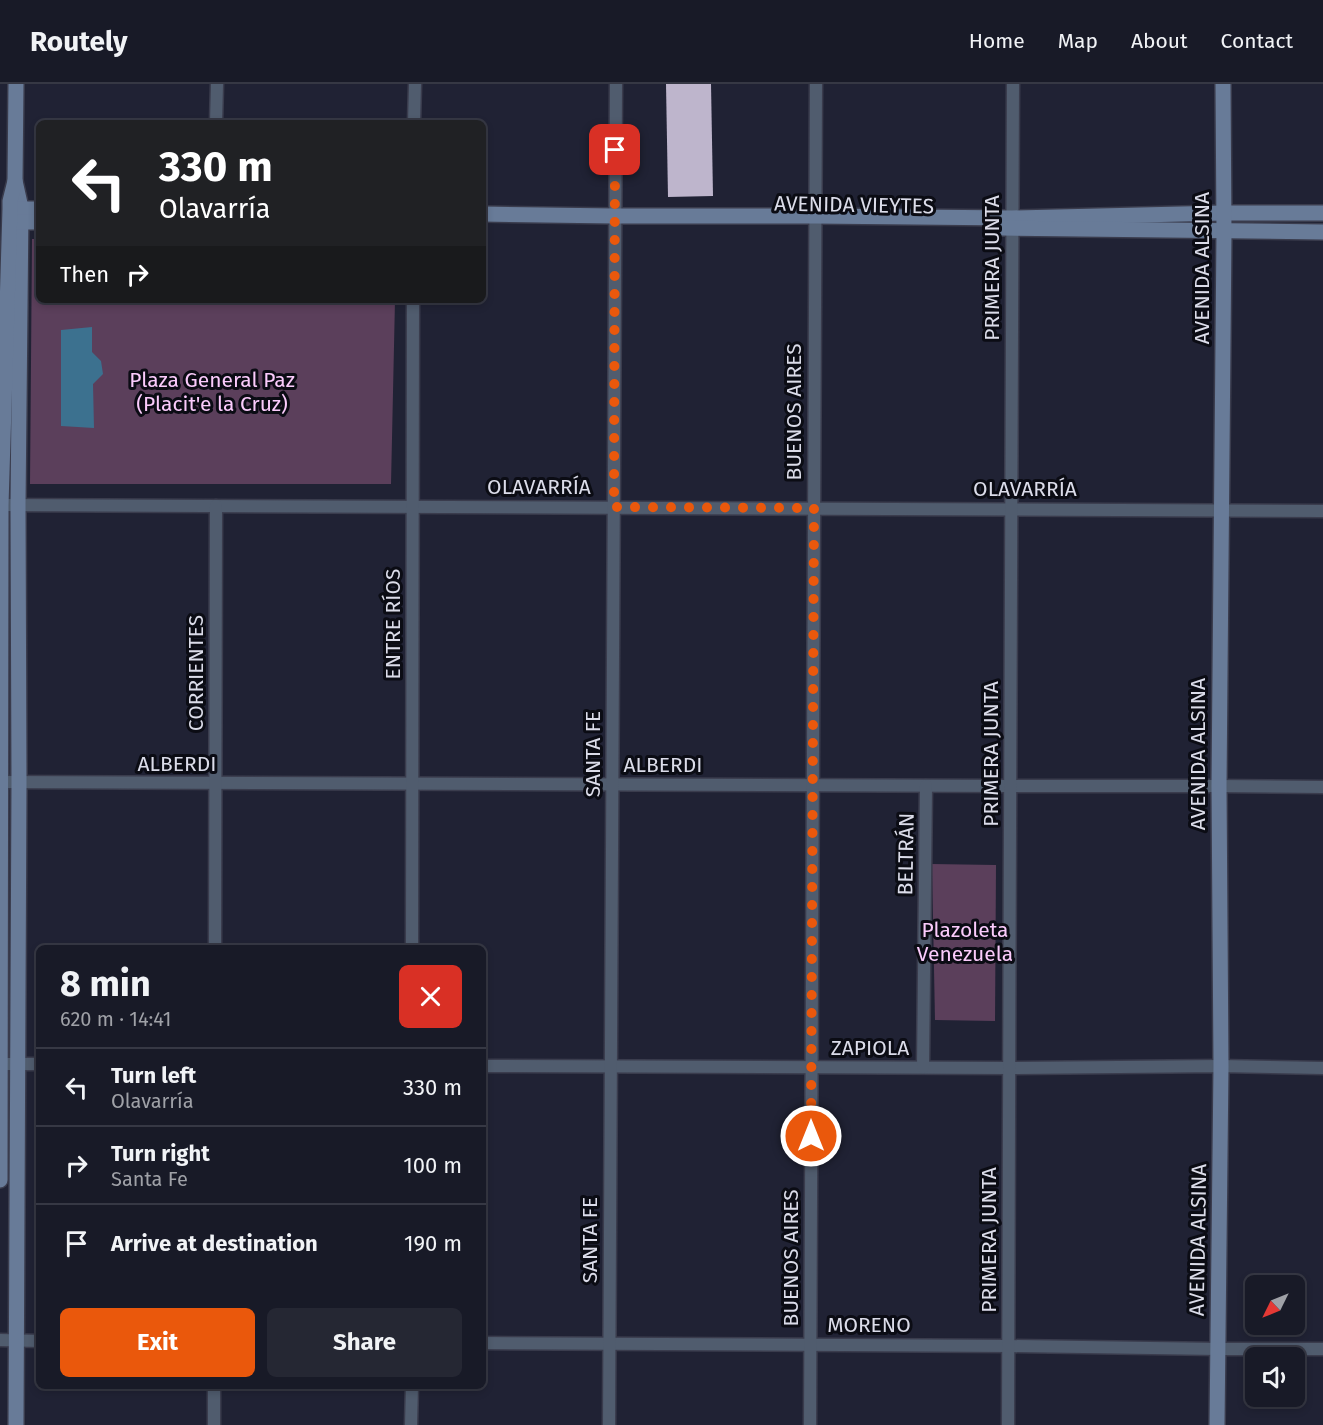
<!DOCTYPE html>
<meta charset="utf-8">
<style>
body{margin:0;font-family:"Fira Sans",sans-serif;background:#252733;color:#f1f3f6;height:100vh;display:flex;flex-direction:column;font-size:22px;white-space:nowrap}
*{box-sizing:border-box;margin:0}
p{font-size:20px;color:#9fa1a7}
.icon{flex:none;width:33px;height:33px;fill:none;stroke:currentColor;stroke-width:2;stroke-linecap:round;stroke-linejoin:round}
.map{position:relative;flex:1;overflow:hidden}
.details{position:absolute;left:36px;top:861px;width:450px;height:444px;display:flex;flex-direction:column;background:#181a27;border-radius:9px;box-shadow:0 3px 9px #0003,0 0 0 2px #363844}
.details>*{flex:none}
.guide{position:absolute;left:36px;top:36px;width:450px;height:183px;border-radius:9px;box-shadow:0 3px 9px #0003,0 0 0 2px #363844;background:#202124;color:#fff;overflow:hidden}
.needle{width:39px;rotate:227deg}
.tools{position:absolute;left:1245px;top:1191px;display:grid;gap:12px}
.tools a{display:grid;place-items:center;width:60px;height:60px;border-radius:9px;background:#181a27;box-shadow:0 3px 9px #0003,0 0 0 2px #363844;font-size:30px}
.pin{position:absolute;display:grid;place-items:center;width:51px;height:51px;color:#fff;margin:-26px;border-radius:12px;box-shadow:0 3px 9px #0006}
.me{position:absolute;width:66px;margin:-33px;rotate:0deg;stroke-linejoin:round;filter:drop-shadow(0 0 4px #0008)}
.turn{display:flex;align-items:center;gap:21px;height:126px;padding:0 24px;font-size:27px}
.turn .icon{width:78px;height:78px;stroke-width:2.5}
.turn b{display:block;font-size:42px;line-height:51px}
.then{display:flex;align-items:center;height:57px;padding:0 24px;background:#0003;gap:12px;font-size:22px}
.round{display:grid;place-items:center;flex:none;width:63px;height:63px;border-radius:9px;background:#252733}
.overview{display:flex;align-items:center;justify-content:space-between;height:102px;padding:0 24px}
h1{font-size:36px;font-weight:700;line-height:45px}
.action{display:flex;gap:12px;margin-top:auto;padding:12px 24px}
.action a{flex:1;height:69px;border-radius:9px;background:#ea580c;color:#fff;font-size:24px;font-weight:700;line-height:69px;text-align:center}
.action a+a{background:#252733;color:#f1f3f6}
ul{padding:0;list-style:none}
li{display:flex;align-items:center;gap:18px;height:78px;padding:0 24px;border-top:2px solid #363844}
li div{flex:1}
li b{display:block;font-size:22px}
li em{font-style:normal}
header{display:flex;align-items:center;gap:36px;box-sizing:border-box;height:84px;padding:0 30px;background:#181a27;border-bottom:2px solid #363844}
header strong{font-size:28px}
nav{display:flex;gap:33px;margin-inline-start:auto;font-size:21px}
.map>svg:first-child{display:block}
.built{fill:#2a2c43}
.green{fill:#5b3f5b}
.water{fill:#3c718f}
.building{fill:#beb5cc}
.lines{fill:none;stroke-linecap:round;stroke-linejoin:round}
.street-casing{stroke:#3a3c4d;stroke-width:15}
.secondary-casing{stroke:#3a3c4d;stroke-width:18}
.street{stroke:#505c6e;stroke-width:12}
.secondary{stroke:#687b98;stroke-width:15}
.route{stroke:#ea580c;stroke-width:10;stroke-dasharray:0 18}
.labels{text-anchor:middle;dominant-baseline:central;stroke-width:6;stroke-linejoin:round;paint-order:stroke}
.street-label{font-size:21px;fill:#dbdce9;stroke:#0b0c14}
.park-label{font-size:21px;fill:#fbcbfc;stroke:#0b0c14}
</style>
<header>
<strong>Routely</strong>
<nav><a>Home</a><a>Map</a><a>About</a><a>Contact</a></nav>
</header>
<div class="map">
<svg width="1323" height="1341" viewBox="0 0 1323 1341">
<rect width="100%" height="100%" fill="#202234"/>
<!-- built -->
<polygon class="built" points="36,988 39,988 39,1249 34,1249"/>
<!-- green -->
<g class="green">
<polygon points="32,155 39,155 39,216 395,216 391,400 30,400"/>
<polygon points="932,780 996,781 995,937 935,936"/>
</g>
<!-- water -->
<polygon class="water" points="92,243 92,268 101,277 103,290 93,300 94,344 61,342 61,246"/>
<!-- building -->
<polygon class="building" points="666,0 711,0 713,112 668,113"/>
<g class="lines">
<defs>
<g id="street">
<polyline points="216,39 217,0"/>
<polyline points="414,39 415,0"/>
<polyline points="0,421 1323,427"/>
<polyline points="0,698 1010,702 1219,702 1323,703"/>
<polyline points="215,864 216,422"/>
<polyline points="412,864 413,216"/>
<polyline points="0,980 39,980"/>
<polyline points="483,982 1009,984 1221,982 1323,984"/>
<polyline points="923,983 926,702"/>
<polyline points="0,1256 39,1257"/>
<polyline points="483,1259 1008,1262 1218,1265 1323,1265"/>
<polyline points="214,1341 214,1302"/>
<polyline points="411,1341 412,1302"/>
<polyline points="609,1341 616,0"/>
<polyline points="810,1341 816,0"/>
<path d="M 1008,1341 C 1010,894 1010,447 1013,0"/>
</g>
<g id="secondary">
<polyline points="15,97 21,124 18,421 19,698 16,1341"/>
<polyline points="12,125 39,125"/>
<polyline points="483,130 614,132 815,132 1012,134 1223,129 1323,129"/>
<polyline points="12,138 39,138"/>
<polyline points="1002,144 1323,148"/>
<polyline points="0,1096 1,421 10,125 10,117 15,97 16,0"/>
<polyline points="1217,1341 1221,982 1219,702 1224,147 1223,0"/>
</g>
</defs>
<!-- street casing -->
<use href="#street" class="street-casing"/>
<!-- secondary casing -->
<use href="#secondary" class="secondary-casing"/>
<!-- street -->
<use href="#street" class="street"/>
<!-- secondary -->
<use href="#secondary" class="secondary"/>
</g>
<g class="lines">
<!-- route -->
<polyline class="route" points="615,66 614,423 814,424 811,1052"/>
</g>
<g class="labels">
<!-- street labels -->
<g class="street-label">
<text transform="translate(854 121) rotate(1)">AVENIDA VIEYTES</text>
<text transform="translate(992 184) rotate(-90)">PRIMERA JUNTA</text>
<text transform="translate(1202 184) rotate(-90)">AVENIDA ALSINA</text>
<text transform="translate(794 328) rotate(-90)">BUENOS AIRES</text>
<text x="539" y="403">OLAVARRÍA</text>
<text x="1025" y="405">OLAVARRÍA</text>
<text transform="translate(393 540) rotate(-90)">ENTRE RÍOS</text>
<text transform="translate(196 589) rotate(-90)">CORRIENTES</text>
<text transform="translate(593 670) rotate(-90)">SANTA FE</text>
<text transform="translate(991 670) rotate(-90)">PRIMERA JUNTA</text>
<text transform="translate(1198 670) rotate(-90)">AVENIDA ALSINA</text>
<text x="177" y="680">ALBERDI</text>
<text x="663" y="681">ALBERDI</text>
<text transform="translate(906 770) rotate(-89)">BELTRÁN</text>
<text x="870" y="964">ZAPIOLA</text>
<text transform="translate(590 1156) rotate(-90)">SANTA FE</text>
<text transform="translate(989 1156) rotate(-90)">PRIMERA JUNTA</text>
<text transform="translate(1198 1156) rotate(-89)">AVENIDA ALSINA</text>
<text transform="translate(791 1174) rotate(-90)">BUENOS AIRES</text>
<text x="869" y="1241">MORENO</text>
</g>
<!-- park labels -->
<g class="park-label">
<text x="212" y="296">Plaza General Paz<tspan x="212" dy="24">(Placit'e la Cruz)</tspan></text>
<text x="965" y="846">Plazoleta<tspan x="965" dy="24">Venezuela</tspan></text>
</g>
</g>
</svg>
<div class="tools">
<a><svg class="needle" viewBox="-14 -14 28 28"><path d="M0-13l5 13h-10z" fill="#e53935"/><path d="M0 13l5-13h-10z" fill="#9fa1a7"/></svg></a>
<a><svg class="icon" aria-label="sound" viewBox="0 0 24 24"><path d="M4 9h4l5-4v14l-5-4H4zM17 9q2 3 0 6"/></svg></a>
</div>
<div class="pin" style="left:615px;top:66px;background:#d93025"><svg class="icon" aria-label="arrive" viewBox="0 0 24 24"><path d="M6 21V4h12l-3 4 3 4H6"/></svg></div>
<svg class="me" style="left:811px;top:1052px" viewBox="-20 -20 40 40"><circle r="17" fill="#ea580c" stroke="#fff" stroke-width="3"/><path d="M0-11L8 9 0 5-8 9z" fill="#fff"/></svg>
<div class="guide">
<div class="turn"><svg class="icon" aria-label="left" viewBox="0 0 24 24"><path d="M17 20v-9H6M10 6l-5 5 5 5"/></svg><div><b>330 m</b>Olavarría</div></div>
<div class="then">Then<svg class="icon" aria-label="right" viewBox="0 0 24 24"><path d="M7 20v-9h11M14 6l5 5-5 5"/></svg></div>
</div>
<section class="details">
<div class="overview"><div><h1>8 min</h1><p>620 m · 14:41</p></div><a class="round" style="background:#d93025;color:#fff"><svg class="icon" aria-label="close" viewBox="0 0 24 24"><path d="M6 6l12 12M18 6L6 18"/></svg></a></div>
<ul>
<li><svg class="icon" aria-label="left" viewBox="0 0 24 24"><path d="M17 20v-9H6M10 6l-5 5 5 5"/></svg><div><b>Turn left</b><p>Olavarría</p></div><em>330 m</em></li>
<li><svg class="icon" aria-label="right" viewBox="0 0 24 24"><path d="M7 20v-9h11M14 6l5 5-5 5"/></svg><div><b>Turn right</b><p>Santa Fe</p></div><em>100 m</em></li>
<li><svg class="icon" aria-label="arrive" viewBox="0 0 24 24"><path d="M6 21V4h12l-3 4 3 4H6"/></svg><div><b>Arrive at destination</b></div><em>190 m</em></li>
</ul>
<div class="action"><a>Exit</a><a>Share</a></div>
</section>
</div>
